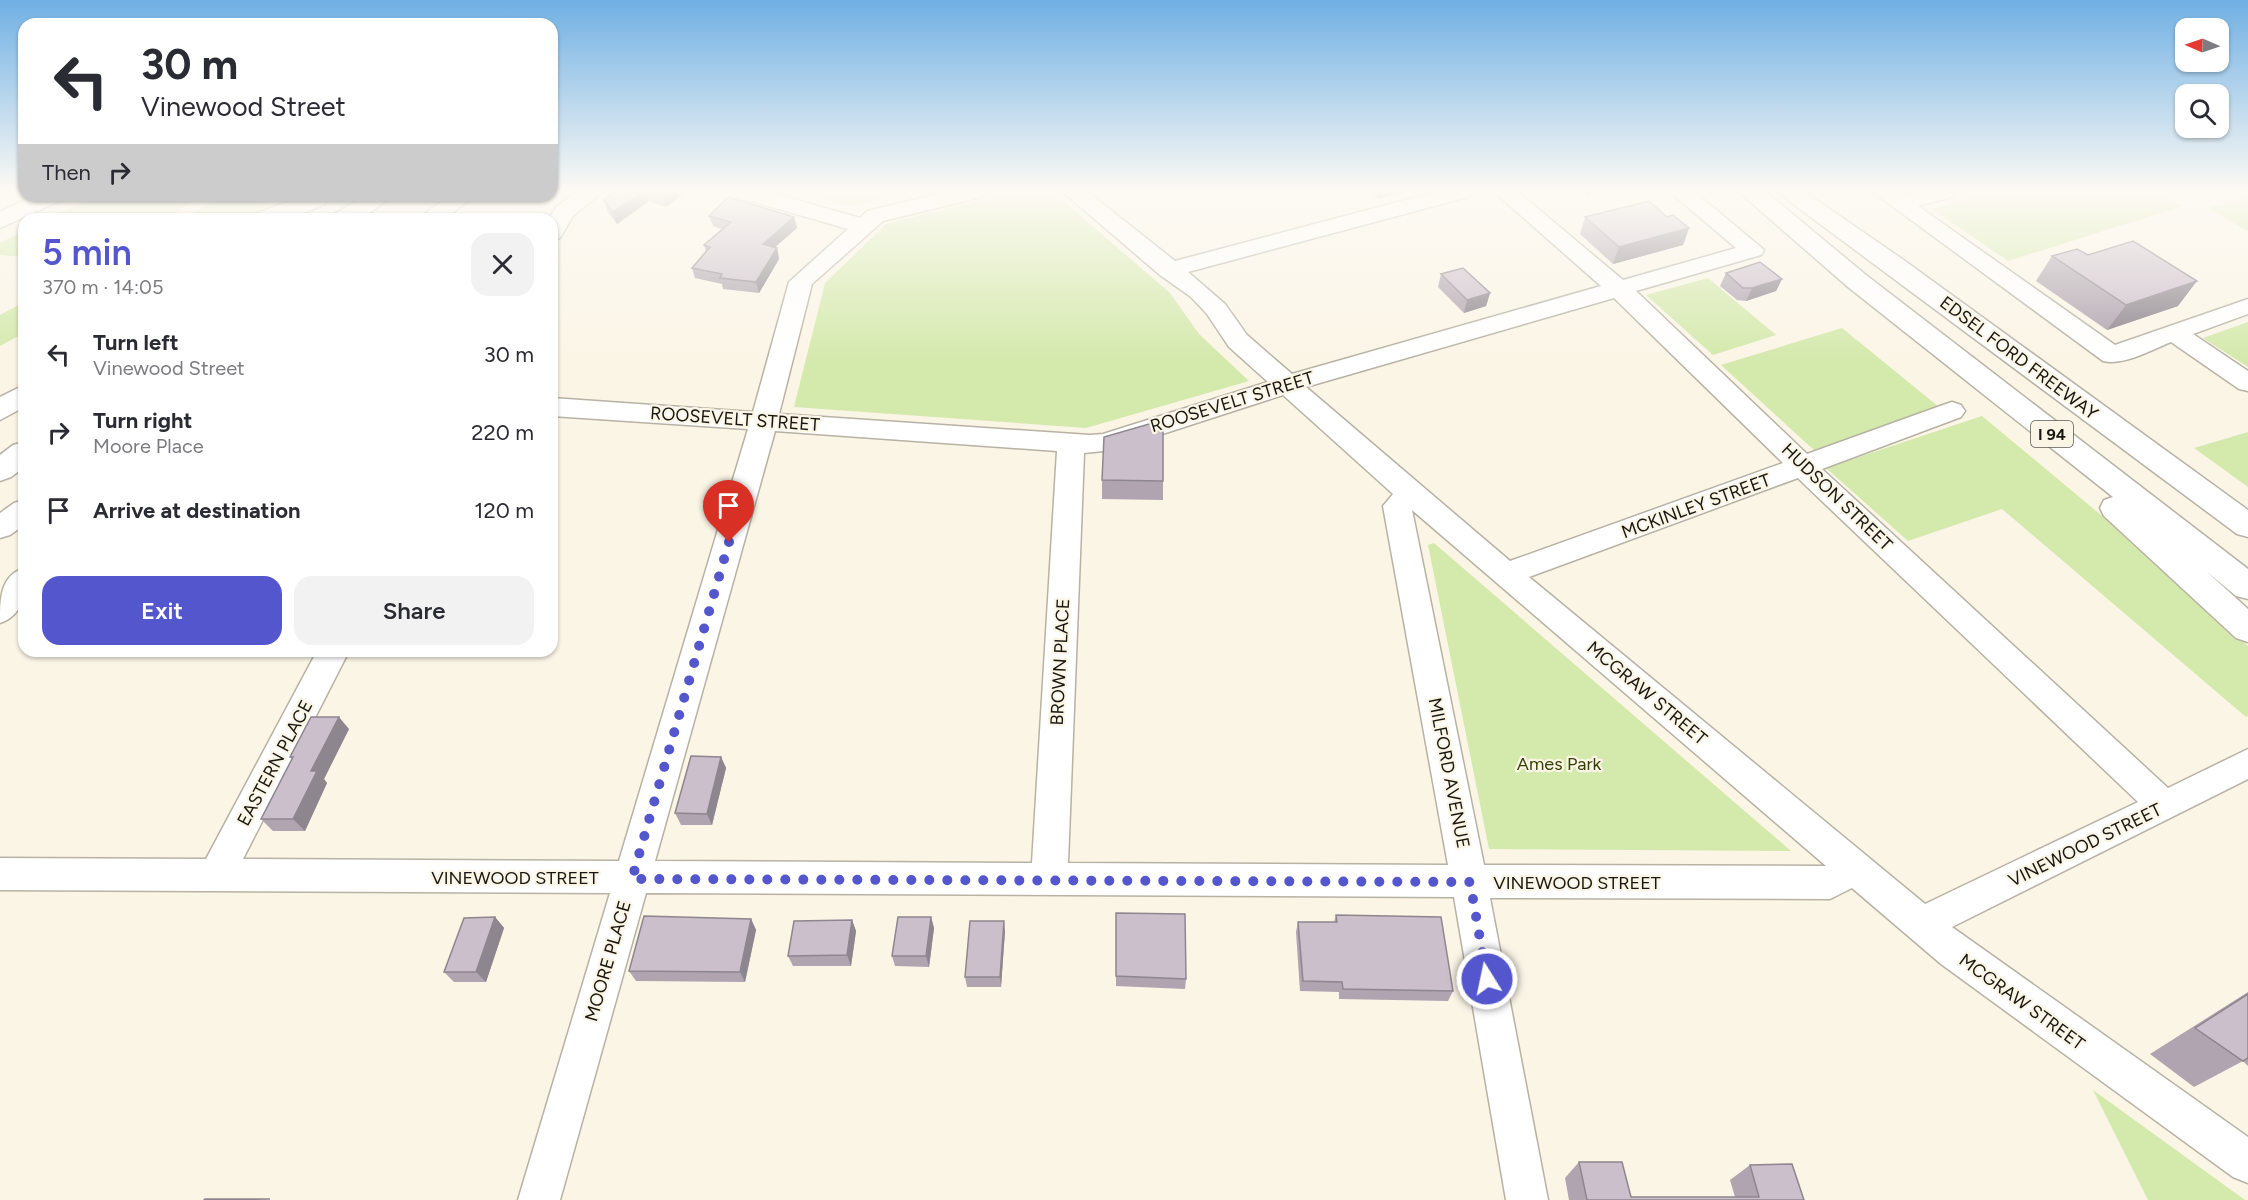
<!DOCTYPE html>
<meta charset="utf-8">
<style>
body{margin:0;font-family:Figtree,sans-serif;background:#f2f2f3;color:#2b2b33;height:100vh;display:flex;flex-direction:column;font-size:22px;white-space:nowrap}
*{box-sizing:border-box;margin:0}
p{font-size:20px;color:#7c7c81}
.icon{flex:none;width:33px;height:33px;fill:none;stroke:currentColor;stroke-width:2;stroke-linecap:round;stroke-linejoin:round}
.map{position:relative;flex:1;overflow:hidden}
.details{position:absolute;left:18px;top:213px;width:540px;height:444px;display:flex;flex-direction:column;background:#fff;border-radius:18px;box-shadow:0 2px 4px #0004}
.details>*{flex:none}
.banner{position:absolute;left:18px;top:18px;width:540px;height:183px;border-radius:18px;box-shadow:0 2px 4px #0004;background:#fff;color:#2b2b33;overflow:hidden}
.needle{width:39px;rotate:272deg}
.controls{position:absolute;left:2175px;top:18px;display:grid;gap:12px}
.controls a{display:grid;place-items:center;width:54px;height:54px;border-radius:12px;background:#fff;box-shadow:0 2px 4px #0004;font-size:30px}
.pin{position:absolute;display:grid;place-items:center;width:51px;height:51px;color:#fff;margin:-62px -26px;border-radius:50% 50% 50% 0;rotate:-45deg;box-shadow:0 0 6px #0007}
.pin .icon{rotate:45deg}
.me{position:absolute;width:66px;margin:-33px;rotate:350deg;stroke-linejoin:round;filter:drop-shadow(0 0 4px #0008)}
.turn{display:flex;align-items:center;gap:21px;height:126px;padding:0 24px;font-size:27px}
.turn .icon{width:78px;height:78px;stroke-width:2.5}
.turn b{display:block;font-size:42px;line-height:51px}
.then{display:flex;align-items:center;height:57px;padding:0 24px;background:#0003;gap:12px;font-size:22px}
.round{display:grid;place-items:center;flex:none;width:63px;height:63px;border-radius:18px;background:#f2f2f3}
.overview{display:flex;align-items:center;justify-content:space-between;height:102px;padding:0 24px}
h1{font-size:36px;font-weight:600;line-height:45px;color:#5356cd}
.cta{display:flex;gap:12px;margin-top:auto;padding:12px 24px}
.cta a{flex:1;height:69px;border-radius:18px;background:#5356cd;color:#fff;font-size:24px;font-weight:600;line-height:69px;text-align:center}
.cta a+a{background:#f2f2f3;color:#2b2b33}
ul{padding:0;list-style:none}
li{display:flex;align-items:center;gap:18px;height:78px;padding:0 24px}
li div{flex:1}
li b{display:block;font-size:22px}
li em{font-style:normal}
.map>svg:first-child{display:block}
.green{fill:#d4e9ac}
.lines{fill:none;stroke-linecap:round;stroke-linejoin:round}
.minor-casing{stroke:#b7b2a4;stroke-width:3}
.major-casing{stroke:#b7b2a4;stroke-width:3}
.highway-casing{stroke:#b7b2a4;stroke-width:3}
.minor{fill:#fff;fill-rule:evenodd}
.major{fill:#fff;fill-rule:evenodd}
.highway{fill:#fff;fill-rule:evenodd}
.wall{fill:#afa4af}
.shaded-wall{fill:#8e868e}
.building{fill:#cbbfcb;stroke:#8e868e;stroke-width:1.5}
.route{stroke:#5356cd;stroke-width:10;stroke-dasharray:0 18}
.labels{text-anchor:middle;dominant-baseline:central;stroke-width:4.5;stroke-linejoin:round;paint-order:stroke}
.shield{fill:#fbf5e6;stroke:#5c5951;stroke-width:1.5}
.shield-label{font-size:16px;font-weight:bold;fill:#181611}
.street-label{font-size:18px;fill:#181611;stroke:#fbf5e6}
.park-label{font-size:18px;fill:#324104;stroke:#fbf5e6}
</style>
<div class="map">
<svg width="2248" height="1200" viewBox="0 0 2248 1200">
<rect width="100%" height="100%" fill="#fbf5e6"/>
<!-- green -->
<g class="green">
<polygon points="798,192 906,192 907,193 848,207"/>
<polygon points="1012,192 1053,192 1170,293 1199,334 1249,381 1086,428 794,407 825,283 886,224"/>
<polygon points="1991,192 2158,192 2183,206 2008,261 1932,209"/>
<polygon points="97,195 207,195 161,219 48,219"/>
<polygon points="226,195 282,195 244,219 181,219"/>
<polygon points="2248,196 2248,231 2209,208"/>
<polygon points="24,231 24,257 0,255 0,243"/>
<polygon points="1708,278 1776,335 1713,355 1646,295"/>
<polygon points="24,302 24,333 0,346 0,315"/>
<polygon points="2248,322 2248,367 2203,338"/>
<polygon points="1842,328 1939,407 1816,452 1721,365"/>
<polygon points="1982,416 2167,570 2248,646 2248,716 2246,717 2002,509 1908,541 1826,468"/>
<polygon points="2248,432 2248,487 2194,448"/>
<polygon points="1434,543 1791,851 1489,849 1428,545"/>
<polygon points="2093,1090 2245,1200 2148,1200"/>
</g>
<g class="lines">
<defs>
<g id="minor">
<polygon points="577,192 602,192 573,216 560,238 552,240 552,219 549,219 556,207"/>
<path d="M 734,192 L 769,192 L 860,218 L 867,211 L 947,192 L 985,192 L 982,197 L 883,221 L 812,284 L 779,414 L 1090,435 L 1103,434 L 1268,382 L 1229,347 L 1207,314 L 1191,297 L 1160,275 L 1063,192 L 1088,192 L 1175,261 L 1435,192 L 1471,192 L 1468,197 L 1188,272 L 1225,304 L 1247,335 L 1292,374 L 1601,286 L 1494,192 L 1518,192 L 1623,280 L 1736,248 L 1670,192 L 1695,192 L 1764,250 L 1761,255 L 1636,291 L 1807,454 L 1943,405 L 1952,402 L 1961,405 L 1965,411 L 1961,417 L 1822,469 L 2168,788 L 2248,749 L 2248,779 L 1952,927 L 2248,1137 L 2248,1183 L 2233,1177 L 1941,964 L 1852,888 L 1830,899 L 1490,898 L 1548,1200 L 1506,1200 L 1454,897 L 646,893 L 560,1200 L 518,1200 L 610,893 L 0,890 L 0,858 L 206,859 L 317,651 L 349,651 L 243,859 L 619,861 L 748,429 L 552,416 L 552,398 L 753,412 L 789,282 L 848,229 L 737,197 ZM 1614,298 L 1783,463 L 1510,561 L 1306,387 ZM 1283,395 L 1393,494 L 1383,506 L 1448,865 L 1068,863 L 1084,453 L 1113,450 ZM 775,431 L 1057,451 L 1032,863 L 655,861 ZM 1798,478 L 1804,484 L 2138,802 L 1925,904 L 1529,577 ZM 1412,510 L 1826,866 L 1484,865 Z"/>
<path d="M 1873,192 L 1898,192 L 1904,196 L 1920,192 L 1955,192 L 1952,197 L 1918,206 L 2115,345 L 2248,299 L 2248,314 L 2193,334 L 2248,371 L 2248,391 L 2239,389 L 2171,342 C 2151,350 2124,366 2103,361 Z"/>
<polygon points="450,195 476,195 444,219 418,219"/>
<polygon points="24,500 24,525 10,535 0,538 0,513 14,503"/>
<path d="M 24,568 C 24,591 26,614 0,623 C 0,599 0,576 24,568 Z"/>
</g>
<polygon id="major" points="35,195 66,195 62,200 0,228 0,212"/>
<g id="highway">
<polygon points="1739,192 1766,192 1866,275 2248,569 2248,599 2236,596 2206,571 2248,609 2248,642 2236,638 2104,516 2100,508 2104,500 2113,497 1848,287"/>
<polygon points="1777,192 1805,192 1905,261 2248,510 2248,537 2237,534"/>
<polygon points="306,195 324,195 327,200 324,205 287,219 252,219 255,214"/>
<polygon points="365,195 394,195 361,219 332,219 335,214"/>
<polygon points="24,385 24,407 0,420 0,397"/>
<polygon points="24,442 24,467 11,477 0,481 0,455 13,445"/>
</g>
</defs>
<!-- minor casing -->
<use href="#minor" class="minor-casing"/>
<!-- major casing -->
<use href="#major" class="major-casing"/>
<!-- highway casing -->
<use href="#highway" class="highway-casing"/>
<!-- minor -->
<use href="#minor" class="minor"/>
<!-- major -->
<use href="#major" class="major"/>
<!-- highway -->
<use href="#highway" class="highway"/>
</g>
<!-- wall -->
<g class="wall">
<polygon points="615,192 682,192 682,194 666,207 649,201 617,224 608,212 604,200"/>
<polygon points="1371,192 1406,192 1378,199"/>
<polygon points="709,216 794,217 797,228 775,247 777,248 779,259 759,293 723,289 722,284 695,278 692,268 706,252 704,245 722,229 713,226"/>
<polygon points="1585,217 1667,217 1689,228 1683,245 1613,264 1580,234"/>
<polygon points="2088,255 2178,306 2107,330 2036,281 2052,256"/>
<polygon points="1726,273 1782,279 1776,291 1746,301 1737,300 1720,286"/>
<polygon points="1441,274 1490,293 1486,306 1464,313 1438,287"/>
<polygon points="1102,480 1163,481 1163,500 1102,499"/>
<polygon points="349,729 324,779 327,783 305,831 273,831 261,819 292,759 290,757"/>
<polygon points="721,757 726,768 712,825 681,825 675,813"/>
<polygon points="1116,913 1186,979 1185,989 1116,986"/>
<polygon points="1336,915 1453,991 1448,1001 1339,999 1339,992 1300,991 1296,932 1298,922 1334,922"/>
<polygon points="495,917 504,928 486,982 454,982 444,972"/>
<polygon points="931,917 934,928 929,967 895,966 892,956"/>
<polygon points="751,919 756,930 745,982 636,981 629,971"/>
<polygon points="852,920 856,931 851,966 793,966 788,956"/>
<polygon points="1005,931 1001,987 967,987 965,977"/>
<polygon points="2248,992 2248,1066 2243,1061 2194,1087 2150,1054"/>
<polygon points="1579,1162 1631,1197 1735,1197 1730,1180 1750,1165 1804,1200 1569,1200 1565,1178"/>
</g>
<!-- shaded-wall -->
<g class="shaded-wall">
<polygon points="642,192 646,192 649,201 617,224 613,212"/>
<polygon points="666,192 682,192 682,194 666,207 663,195"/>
<polygon points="1379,192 1406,192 1378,199"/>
<polygon points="1586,192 1596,192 1585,195"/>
<polygon points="794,217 797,228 766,255 763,244"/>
<polygon points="1689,228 1683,245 1613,264 1619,247"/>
<polygon points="777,248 779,259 759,293 756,282"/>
<polygon points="1782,279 1776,291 1746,301 1752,288"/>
<polygon points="2197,281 2178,306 2107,330 2126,305"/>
<polygon points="1490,293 1486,306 1464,313 1467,300"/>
<polygon points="339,717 349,729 324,779 327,783 305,831 293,819 311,771"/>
<polygon points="721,757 726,768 712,825 707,814"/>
<polygon points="495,917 504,928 486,982 476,972"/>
<polygon points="931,917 934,928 929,967 926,956"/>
<polygon points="751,919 756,930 745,982 740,972"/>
<polygon points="852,920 856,931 851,966 847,955"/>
<polygon points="1004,921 1005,931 1001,987 1000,977"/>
</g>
<!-- building -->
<g class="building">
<polygon points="615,192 642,192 613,212 604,200"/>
<polygon points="653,192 666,192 663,195"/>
<polygon points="728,197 794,217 763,244 777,248 756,282 720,278 722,274 692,268 710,247 704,245 731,222 709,216"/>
<polygon points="1649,201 1667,217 1673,215 1689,228 1619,247 1585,217"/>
<polygon points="2133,241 2197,281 2126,305 2052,256 2077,249 2088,255"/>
<polygon points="1760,262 1782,279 1752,288 1743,288 1726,273"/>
<polygon points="1463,268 1490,293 1467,300 1441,274"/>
<polygon points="1163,420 1163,481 1102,480 1104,437"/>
<polygon points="311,717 339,717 311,771 317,771 293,819 261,819 293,757 290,757"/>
<polygon points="691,756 721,757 707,814 675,813"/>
<polygon points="1116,913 1185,914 1186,979 1116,976"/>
<polygon points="1336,915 1441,917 1453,991 1343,989 1342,982 1303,981 1298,922 1337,922"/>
<polygon points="644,916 751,919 740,972 629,971"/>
<polygon points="495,917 476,972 444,972 464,918"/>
<polygon points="898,917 931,917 926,956 892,956"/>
<polygon points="852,920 847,955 788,956 794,921"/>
<polygon points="970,921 1004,921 1000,977 965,977"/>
<polygon points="2248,994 2248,1058 2243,1061 2195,1028"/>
<polygon points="1579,1162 1622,1162 1631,1197 1759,1197 1750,1165 1792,1164 1804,1200 1587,1200"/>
<polygon points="205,1199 270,1199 204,1200"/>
</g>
<!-- sky -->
<linearGradient id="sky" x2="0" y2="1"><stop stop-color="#70b0e4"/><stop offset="0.53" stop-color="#fdfaf4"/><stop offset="1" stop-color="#fdfaf4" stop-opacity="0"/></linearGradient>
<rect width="2248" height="360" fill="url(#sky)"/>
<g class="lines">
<!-- route -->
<polyline class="route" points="729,542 632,879 1470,882 1487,979"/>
</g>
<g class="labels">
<!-- shield labels -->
<rect class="shield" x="2031" y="421" width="42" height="26" rx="4.5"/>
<g class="shield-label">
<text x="2052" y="434">I 94</text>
</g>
<!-- street labels -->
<g class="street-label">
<text transform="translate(2019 358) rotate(37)">EDSEL FORD FREEWAY</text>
<text transform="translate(1232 402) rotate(-17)">ROOSEVELT STREET</text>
<text transform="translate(735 419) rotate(4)">ROOSEVELT STREET</text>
<text transform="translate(1837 497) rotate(44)">HUDSON STREET</text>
<text transform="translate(1696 506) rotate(-20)">MCKINLEY STREET</text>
<text transform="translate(1060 662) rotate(-87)">BROWN PLACE</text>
<text transform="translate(1647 693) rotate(40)">MCGRAW STREET</text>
<text transform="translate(275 763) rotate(-62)">EASTERN PLACE</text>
<text transform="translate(1449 773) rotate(79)">MILFORD AVENUE</text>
<text transform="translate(2085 845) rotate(-26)">VINEWOOD STREET</text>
<text x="515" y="878">VINEWOOD STREET</text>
<text x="1577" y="883">VINEWOOD STREET</text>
<text transform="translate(608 961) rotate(-74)">MOORE PLACE</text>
<text transform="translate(2022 1002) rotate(36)">MCGRAW STREET</text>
</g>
<!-- park labels -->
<g class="park-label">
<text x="1559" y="764">Ames Park</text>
</g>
</g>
</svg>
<div class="controls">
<a><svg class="needle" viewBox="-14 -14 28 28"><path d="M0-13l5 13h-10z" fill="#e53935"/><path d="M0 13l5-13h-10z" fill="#7c7c81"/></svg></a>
<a><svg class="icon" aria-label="search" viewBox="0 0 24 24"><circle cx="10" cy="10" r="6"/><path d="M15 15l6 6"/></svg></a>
</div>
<div class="pin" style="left:729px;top:542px;background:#d93025"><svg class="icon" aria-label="arrive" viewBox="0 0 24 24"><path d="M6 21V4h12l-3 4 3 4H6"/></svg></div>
<svg class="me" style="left:1487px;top:979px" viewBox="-20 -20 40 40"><circle r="17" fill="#5356cd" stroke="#fff" stroke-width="3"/><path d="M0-11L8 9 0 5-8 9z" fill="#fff"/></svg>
<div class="banner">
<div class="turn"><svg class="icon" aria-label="left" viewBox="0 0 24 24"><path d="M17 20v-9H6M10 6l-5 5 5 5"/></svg><div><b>30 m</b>Vinewood Street</div></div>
<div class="then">Then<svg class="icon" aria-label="right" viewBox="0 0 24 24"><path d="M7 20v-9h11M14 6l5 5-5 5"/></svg></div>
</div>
<section class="details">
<div class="overview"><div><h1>5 min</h1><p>370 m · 14:05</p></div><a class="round"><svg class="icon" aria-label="close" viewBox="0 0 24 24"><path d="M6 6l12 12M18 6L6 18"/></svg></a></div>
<ul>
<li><svg class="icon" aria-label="left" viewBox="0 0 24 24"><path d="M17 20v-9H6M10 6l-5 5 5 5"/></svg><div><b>Turn left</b><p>Vinewood Street</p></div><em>30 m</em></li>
<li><svg class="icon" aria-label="right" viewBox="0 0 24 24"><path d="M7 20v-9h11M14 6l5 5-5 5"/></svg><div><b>Turn right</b><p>Moore Place</p></div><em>220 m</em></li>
<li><svg class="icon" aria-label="arrive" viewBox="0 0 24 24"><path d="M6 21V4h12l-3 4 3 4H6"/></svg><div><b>Arrive at destination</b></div><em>120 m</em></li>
</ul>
<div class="cta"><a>Exit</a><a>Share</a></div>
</section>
</div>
